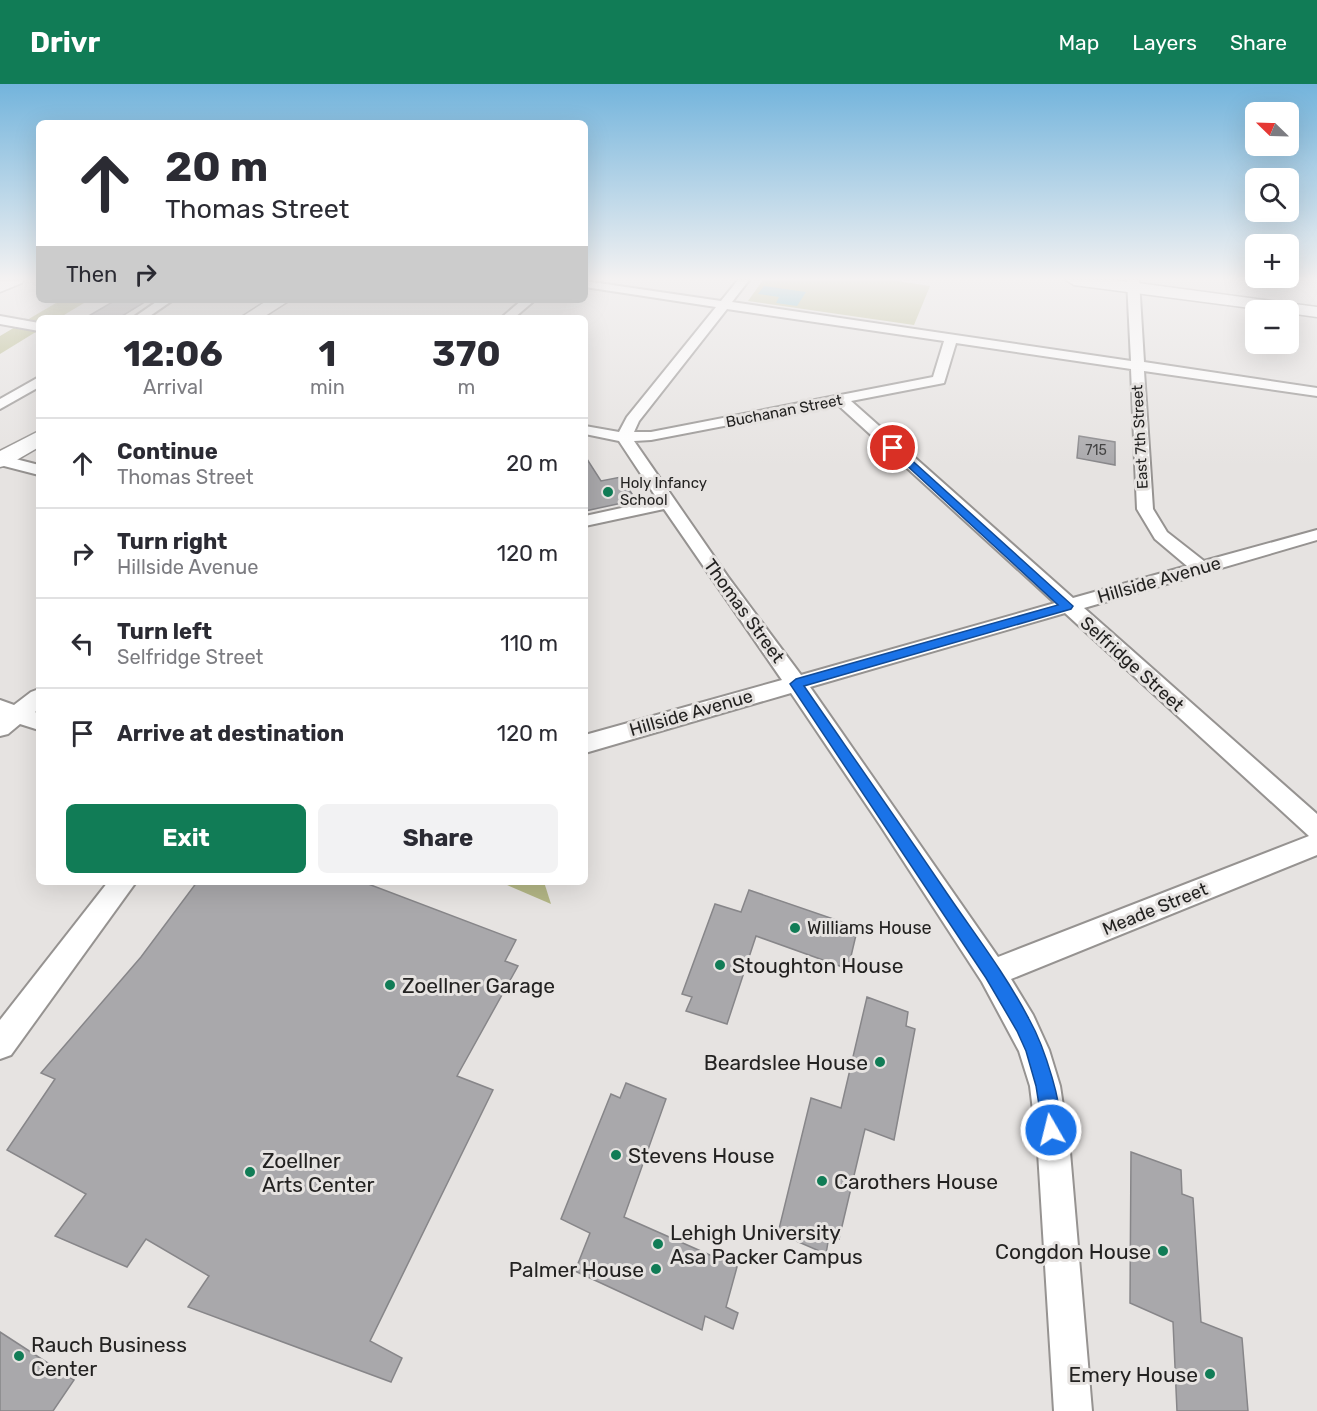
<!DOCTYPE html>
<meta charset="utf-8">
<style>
body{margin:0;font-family:Rubik,sans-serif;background:#f2f2f3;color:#2b2b33;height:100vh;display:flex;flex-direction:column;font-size:22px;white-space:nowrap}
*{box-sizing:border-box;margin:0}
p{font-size:20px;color:#7c7c81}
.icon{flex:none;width:33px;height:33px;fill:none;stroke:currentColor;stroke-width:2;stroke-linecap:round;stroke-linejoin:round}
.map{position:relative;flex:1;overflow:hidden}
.panel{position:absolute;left:36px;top:231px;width:552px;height:570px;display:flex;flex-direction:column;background:#fff;border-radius:9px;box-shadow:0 6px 24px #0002}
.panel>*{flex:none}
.guide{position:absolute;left:36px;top:36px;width:552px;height:183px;border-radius:9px;box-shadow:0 6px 24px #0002;background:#fff;color:#2b2b33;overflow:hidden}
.needle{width:39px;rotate:293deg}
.tools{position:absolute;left:1245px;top:18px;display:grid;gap:12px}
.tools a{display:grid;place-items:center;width:54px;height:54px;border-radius:9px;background:#fff;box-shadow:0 6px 24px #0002;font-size:30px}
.pin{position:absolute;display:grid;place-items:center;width:51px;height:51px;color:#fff;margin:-26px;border:3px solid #fff;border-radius:50%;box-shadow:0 2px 6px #0007}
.me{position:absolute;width:66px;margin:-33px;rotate:352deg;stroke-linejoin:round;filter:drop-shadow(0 0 4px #0008)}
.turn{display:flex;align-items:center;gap:21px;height:126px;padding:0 30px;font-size:27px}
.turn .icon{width:78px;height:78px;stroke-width:2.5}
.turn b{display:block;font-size:42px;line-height:51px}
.then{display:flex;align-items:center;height:57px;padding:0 30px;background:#0003;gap:12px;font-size:22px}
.eta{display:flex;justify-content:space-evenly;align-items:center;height:102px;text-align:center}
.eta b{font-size:36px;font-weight:700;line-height:42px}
.button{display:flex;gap:12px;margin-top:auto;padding:12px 30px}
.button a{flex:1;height:69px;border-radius:9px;background:#117c56;color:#fff;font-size:24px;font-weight:700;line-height:69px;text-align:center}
.button a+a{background:#f2f2f3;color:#2b2b33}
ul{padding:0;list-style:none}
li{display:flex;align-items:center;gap:18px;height:90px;padding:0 30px;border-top:2px solid #e1e1e2}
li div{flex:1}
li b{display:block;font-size:22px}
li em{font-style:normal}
header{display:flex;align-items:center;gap:36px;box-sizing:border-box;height:84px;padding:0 30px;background:#117c56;color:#fff}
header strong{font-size:28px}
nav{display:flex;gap:33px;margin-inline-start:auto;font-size:21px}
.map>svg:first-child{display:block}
.green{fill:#b4b786}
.water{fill:#64b4c9}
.building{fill:#a9a8ab;stroke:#878689;stroke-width:1.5}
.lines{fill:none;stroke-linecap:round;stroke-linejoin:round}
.street-casing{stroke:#969391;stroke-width:4}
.secondary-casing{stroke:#969391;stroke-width:3}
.highway-casing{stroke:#969391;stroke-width:3}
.street{fill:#fff;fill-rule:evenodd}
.secondary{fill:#fff;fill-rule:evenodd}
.highway{fill:#fff;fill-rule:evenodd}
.route{fill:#1a73e8;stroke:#114b97;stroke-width:1.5}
.poi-dot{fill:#117c56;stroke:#e6e3e1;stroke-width:2}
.labels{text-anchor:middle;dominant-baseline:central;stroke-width:6;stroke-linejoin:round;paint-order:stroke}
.far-number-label{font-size:14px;fill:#444}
.far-street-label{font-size:15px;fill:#232221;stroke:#e6e3e1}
.far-poi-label{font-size:15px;fill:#232221;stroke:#e6e3e1;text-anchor:start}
.street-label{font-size:18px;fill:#232221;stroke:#e6e3e1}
.poi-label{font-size:18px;fill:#232221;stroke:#e6e3e1;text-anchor:start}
.near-poi-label{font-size:21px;fill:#232221;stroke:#e6e3e1;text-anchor:start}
</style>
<header>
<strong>Drivr</strong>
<nav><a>Map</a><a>Layers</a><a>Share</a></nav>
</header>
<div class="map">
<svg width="1317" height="1327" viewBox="0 0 1317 1327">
<rect width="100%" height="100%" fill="#e6e3e1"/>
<!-- green -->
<g class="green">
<polygon points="763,196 891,196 930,202 914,241 748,217"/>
<polygon points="61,216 89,216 59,234 39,234 39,246 0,270 0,252"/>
<polygon points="500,798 544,798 551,820"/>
</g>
<!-- water -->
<polygon class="water" points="764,202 806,208 797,222 776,219 779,213 758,210"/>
<!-- building -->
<g class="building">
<polygon points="116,216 148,216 119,234 85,234"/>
<polygon points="1079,352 1115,358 1115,381 1077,374"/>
<polygon points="585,372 601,397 621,393 636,416 585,427"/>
<polygon points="197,798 363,798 516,856 505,877 518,882 457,992 493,1006 370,1257 402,1274 391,1298 188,1223 209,1192 146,1155 127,1183 55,1152 86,1110 7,1066 55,995 41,989 141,873"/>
<polygon points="749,806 845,839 843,847 856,851 848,885 756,852 727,940 686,927 692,913 682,910 715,820 741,828"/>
<polygon points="867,913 908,928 906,942 915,945 894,1056 865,1045 839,1155 829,1152 826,1170 778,1149 811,1014 841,1024"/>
<polygon points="626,999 666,1015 624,1133 737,1183 726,1223 738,1229 733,1245 705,1232 702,1246 575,1187 590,1149 561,1135 611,1010 620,1014"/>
<polygon points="1131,1068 1181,1086 1182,1110 1193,1114 1201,1238 1242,1254 1248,1327 1177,1327 1173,1238 1130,1219"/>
<polygon points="0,1248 74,1296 53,1327 0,1327"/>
</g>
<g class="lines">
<defs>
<g id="street">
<path d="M 738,196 L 749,196 L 732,218 L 1131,277 L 1127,196 L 1139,196 L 1144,278 L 1317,304 L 1317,312 L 1144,287 L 1153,425 L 1167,448 L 1204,477 L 1317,446 L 1317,456 L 1084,524 L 1317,730 L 1317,771 L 1011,895 L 1033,931 L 1049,966 L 1060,1002 L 1070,1068 L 1092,1327 L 1054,1327 L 1038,1068 L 1030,1002 L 1019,967 L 982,898 L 880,741 L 791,609 L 585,669 L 585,651 L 782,596 L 664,425 L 585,442 L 585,432 L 658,416 L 619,357 L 585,350 L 585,342 L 619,348 L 627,333 L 716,223 L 585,203 L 585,197 L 721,217 ZM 727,225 L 944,257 L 933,293 L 651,348 L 634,348 L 639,337 ZM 956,259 L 1131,285 L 1137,425 L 1155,455 L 1187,482 L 1073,514 L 851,317 L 944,299 ZM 837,320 L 1055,519 L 801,591 L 728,493 L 634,357 L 651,356 ZM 1065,529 L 1309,752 L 998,873 L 810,603 Z"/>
<polygon points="159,216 173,216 147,234 133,234"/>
<polygon points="522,216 535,216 514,234 501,234"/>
<polygon points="0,232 39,239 39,247 0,240"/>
<polygon points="39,293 39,303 0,325 0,315"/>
<polygon points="0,371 39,381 39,391 0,381"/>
<polygon points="39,605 39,625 35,628 39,630 39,646 20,640 8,650 0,652 0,616 14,621 31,608"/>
<polygon points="108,798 136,798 11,971 0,975 0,936"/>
</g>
<g id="secondary">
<polygon points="1066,196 1115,196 1317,223 1317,233 1288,229 1288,226 1266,226 1074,201"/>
<polygon points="268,216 290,216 262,234 240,234"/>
<polygon points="39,347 39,363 8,381 0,383 0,367"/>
</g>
<polygon id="highway" points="24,196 22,199 0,208 0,197"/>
</defs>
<!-- street casing -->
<use href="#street" class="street-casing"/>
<!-- secondary casing -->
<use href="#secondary" class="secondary-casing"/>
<!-- highway casing -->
<use href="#highway" class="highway-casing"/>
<!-- street -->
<use href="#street" class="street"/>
<!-- secondary -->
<use href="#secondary" class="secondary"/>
<!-- highway -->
<use href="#highway" class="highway"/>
</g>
<!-- sky -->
<linearGradient id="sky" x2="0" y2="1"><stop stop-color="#73b4dc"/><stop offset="0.51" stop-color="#f4f2f2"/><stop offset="1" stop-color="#f4f2f2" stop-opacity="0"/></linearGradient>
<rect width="1317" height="382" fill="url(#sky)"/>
<!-- route -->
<path class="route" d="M 890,362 L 896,362 L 1073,522 L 1071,525 L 804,602 C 851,670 898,737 944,805 C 973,848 1005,889 1029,935 C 1042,958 1068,1029 1058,1053 L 1051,1056 L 1044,1053 L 1036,1002 L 1026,967 L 1017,947 L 986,894 L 790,600 L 796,595 L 1058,521 L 890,366 Z"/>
<!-- markers -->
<g class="poi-dot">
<circle cx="608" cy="408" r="6"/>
<circle cx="795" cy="844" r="6"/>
<circle cx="720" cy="881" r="6"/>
<circle cx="390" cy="901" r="6"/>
<circle cx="880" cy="978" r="6"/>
<circle cx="616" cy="1071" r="6"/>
<circle cx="250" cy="1088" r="6"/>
<circle cx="822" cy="1097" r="6"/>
<circle cx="658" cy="1160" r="6"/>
<circle cx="1163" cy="1167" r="6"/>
<circle cx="656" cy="1185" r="6"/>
<circle cx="19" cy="1272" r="6"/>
<circle cx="1210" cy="1290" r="6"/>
</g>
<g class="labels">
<!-- far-number labels -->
<g class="far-number-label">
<text x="1096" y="366">715</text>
</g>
<!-- far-street labels -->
<g class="far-street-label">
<text transform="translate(784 327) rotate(-11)">Buchanan Street</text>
<text transform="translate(1140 353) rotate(-93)">East 7th Street</text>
</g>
<!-- far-poi labels -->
<g class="far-poi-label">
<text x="620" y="399">Holy Infancy<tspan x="620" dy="17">School</tspan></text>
</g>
<!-- street labels -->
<g class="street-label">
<text transform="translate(1159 496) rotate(-16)">Hillside Avenue</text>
<text transform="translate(744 527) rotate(54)">Thomas Street</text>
<text transform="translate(1132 580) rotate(42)">Selfridge Street</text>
<text transform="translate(691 629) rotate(-16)">Hillside Avenue</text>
<text transform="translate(1155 825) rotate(-22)">Meade Street</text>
</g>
<!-- poi labels -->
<g class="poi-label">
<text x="807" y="844">Williams House</text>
</g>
<!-- near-poi labels -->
<g class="near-poi-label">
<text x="732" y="881">Stoughton House</text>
<text x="402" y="901">Zoellner Garage</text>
<text x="868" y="978" text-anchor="end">Beardslee House</text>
<text x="628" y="1071">Stevens House</text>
<text x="262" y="1076">Zoellner<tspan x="262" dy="24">Arts Center</tspan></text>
<text x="834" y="1097">Carothers House</text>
<text x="670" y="1148">Lehigh University<tspan x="670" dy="24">Asa Packer Campus</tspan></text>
<text x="1151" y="1167" text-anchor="end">Congdon House</text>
<text x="644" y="1185" text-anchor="end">Palmer House</text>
<text x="31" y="1260">Rauch Business<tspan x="31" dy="24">Center</tspan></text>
<text x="1198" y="1290" text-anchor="end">Emery House</text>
</g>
</g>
</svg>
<div class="tools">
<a><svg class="needle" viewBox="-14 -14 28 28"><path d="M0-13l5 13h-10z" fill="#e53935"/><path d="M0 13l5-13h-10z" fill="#7c7c81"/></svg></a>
<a><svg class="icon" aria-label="search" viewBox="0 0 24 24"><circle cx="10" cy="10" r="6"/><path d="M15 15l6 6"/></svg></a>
<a>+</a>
<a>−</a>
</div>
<div class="pin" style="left:893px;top:364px;background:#d93025"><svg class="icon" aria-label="arrive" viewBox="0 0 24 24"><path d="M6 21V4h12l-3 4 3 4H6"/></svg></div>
<svg class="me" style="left:1051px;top:1046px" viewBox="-20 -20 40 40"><circle r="17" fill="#1a73e8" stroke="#fff" stroke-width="3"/><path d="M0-11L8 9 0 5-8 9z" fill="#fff"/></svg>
<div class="guide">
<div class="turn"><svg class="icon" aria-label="ahead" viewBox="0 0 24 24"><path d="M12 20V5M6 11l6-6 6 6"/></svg><div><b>20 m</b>Thomas Street</div></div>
<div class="then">Then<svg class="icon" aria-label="right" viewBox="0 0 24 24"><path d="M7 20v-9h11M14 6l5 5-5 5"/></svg></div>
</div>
<section class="panel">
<div class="eta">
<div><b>12:06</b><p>Arrival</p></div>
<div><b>1</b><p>min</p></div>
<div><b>370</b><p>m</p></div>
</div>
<ul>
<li><svg class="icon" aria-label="ahead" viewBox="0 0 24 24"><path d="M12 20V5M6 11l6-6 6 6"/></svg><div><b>Continue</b><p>Thomas Street</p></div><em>20 m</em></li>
<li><svg class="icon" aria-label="right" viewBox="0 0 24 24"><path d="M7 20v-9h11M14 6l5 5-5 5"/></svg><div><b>Turn right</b><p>Hillside Avenue</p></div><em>120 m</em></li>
<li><svg class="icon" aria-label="left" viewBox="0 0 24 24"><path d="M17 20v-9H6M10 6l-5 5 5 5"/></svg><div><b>Turn left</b><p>Selfridge Street</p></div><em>110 m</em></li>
<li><svg class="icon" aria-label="arrive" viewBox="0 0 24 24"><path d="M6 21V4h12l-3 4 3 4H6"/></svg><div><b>Arrive at destination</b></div><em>120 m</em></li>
</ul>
<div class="button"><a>Exit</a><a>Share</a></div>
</section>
</div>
